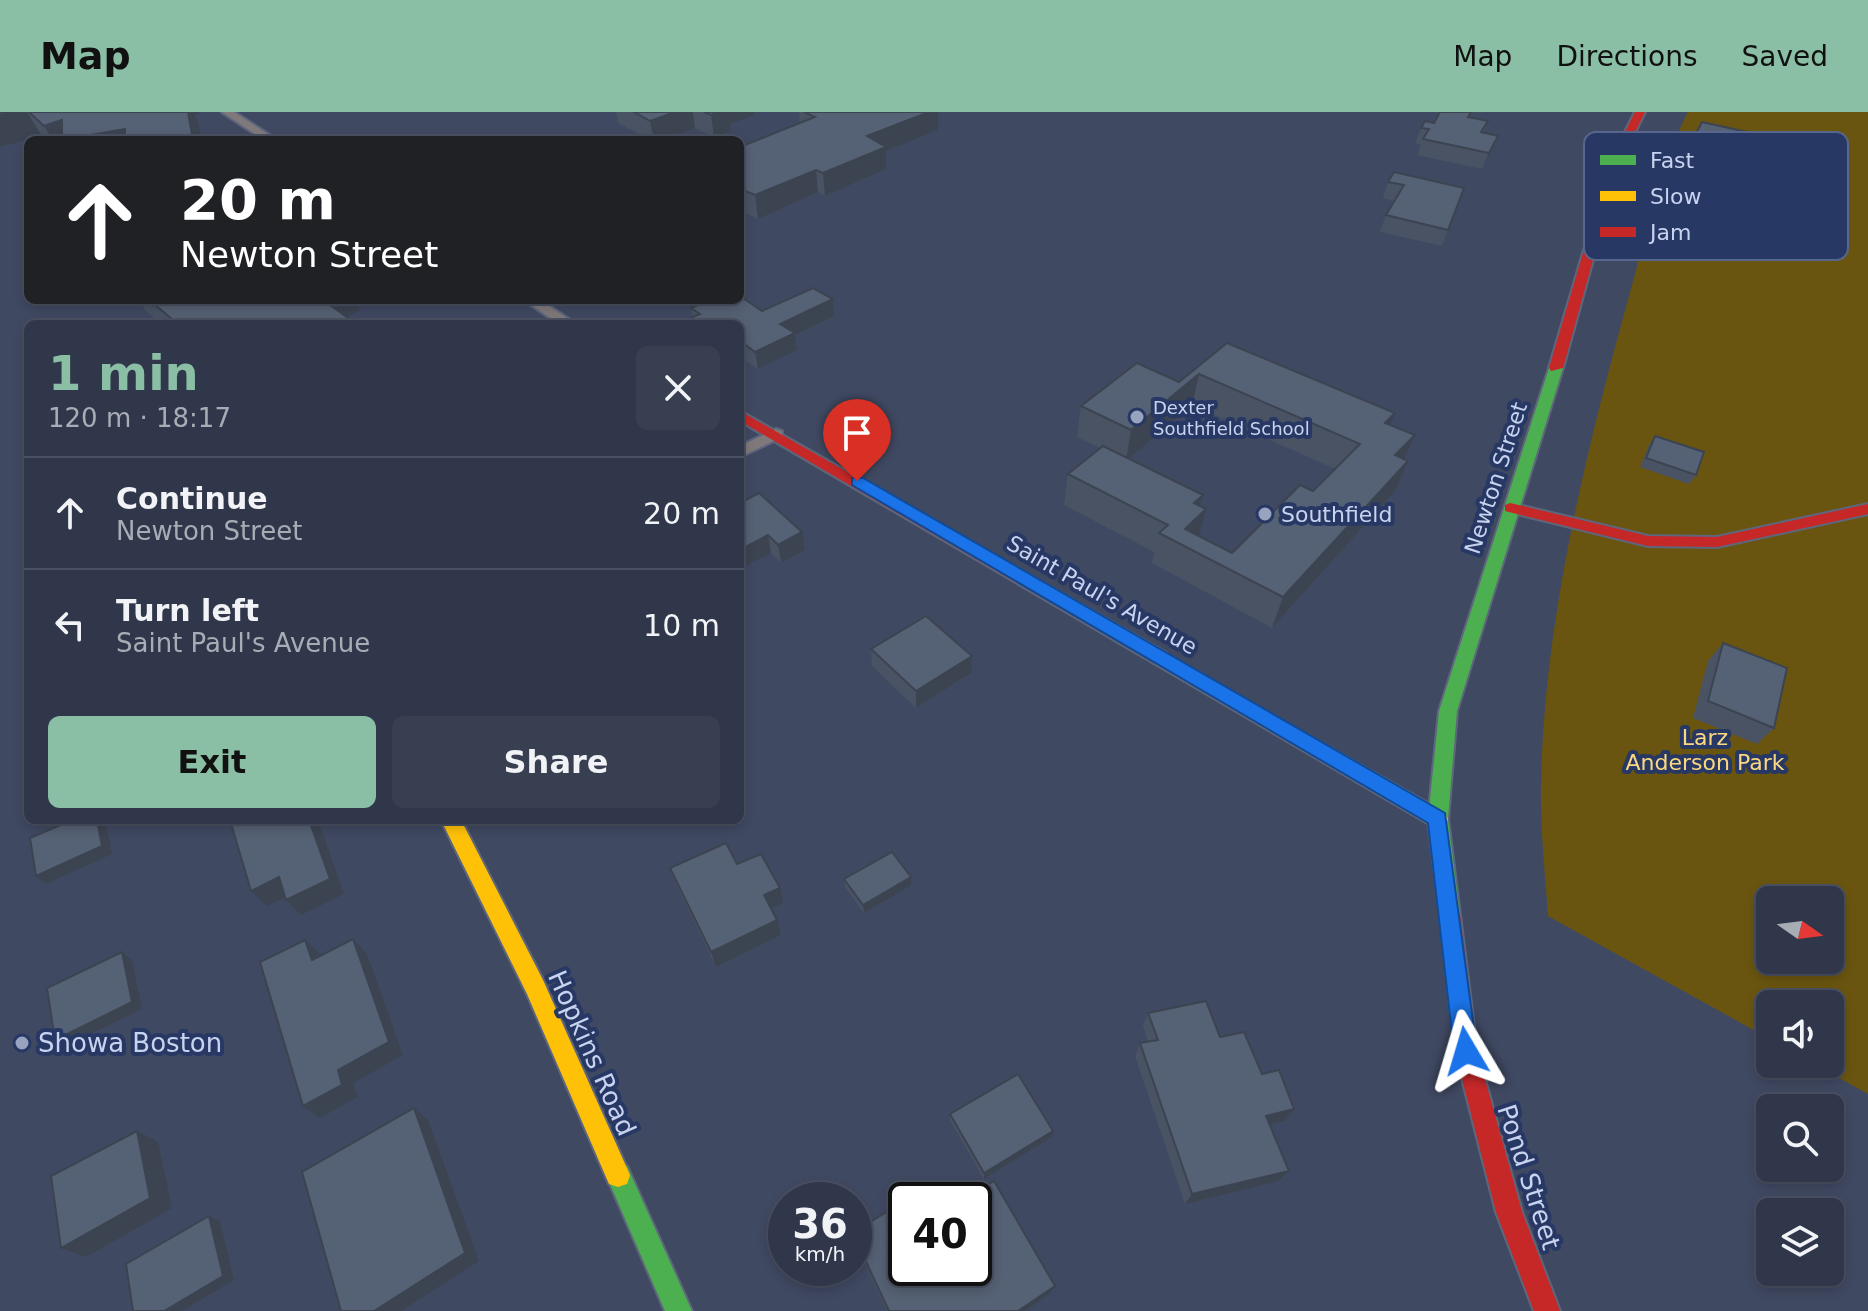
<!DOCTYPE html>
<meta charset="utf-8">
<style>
body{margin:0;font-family:"DejaVu Sans",sans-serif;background:#383f51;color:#f1f3f6;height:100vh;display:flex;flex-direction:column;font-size:30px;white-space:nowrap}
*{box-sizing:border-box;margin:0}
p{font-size:26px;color:#a8acb5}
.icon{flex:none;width:44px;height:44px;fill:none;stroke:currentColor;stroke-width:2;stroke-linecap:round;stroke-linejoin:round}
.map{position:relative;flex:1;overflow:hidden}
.side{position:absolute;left:24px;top:208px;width:720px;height:504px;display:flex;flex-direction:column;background:#30374a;border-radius:12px;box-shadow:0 4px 12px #0003,0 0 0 2px #4b5162}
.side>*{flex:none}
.banner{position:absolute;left:24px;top:24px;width:720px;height:168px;border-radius:12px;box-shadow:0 4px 12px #0003,0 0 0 2px #4b5162;background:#202124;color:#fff;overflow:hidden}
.needle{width:52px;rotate:104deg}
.controls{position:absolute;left:1756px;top:774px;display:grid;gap:16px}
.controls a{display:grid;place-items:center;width:88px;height:88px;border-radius:12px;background:#30374a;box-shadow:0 4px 12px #0003,0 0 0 2px #4b5162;font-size:40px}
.speed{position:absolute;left:768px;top:1070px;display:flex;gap:16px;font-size:40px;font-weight:700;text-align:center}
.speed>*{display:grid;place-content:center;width:104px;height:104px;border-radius:50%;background:#30374a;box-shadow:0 4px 12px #0003,0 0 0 2px #4b5162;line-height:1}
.speed small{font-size:20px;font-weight:400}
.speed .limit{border:4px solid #111;border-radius:12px;background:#fff;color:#111}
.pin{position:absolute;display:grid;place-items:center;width:68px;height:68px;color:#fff;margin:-82px -34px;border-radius:50% 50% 50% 0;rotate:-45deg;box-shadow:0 0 8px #0007}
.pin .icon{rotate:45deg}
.me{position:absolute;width:88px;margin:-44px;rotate:353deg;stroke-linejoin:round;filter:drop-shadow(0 0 6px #0008)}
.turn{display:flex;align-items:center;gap:28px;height:168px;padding:0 24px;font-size:36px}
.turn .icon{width:104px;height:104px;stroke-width:2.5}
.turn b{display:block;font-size:56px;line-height:68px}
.round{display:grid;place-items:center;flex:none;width:84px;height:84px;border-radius:12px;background:#383f51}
.head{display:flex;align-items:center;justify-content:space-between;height:136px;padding:0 24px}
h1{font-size:48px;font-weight:800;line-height:60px;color:#8abfa5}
.action{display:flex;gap:16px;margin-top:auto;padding:16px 24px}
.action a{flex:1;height:92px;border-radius:12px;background:#8abfa5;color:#111;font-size:32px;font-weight:800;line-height:92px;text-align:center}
.action a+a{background:#383f51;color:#f1f3f6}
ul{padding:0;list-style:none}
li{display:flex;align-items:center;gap:24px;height:112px;padding:0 24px;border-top:2px solid #4b5162}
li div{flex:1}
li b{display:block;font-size:30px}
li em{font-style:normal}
header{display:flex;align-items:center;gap:48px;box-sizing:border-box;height:112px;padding:0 40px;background:#8abfa5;color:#111}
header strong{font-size:38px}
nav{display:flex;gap:44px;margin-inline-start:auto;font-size:28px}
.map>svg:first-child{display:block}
.green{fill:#6a5510;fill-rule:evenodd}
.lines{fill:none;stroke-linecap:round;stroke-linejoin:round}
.street-casing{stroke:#5e667c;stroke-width:4}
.fast-casing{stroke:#5e667c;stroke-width:4}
.slow-casing{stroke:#5e667c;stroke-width:4}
.jam-casing{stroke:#5e667c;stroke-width:4}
.street{fill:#7f797c;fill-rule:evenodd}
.fast{fill:#4caf50;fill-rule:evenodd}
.slow{fill:#ffc107;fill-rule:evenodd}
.jam{fill:#c62828;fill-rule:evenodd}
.wall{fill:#495364;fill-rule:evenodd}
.shaded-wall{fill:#3c4451}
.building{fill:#556174;stroke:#3c4451;stroke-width:2}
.route{fill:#1a73e8;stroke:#114b97;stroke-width:2}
.poi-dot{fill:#98a3be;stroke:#283864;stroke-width:3}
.labels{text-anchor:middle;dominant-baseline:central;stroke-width:8;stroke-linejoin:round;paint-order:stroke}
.far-poi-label{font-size:18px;fill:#c8d3ef;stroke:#283864;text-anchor:start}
.street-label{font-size:22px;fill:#c8d3ef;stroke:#283864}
.poi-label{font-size:22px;fill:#c8d3ef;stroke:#283864;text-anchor:start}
.park-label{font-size:22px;fill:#fad780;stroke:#283864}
.near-poi-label{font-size:26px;fill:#c8d3ef;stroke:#283864;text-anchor:start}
.near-street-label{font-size:26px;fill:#c8d3ef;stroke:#283864}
.key{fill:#283864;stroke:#58668e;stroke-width:2}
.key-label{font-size:22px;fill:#c8d3ef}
</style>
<header>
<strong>Map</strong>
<nav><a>Map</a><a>Directions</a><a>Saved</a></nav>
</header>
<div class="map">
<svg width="1868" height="1199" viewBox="0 0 1868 1199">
<rect width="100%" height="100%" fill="#404962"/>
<!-- green -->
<path class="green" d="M 1688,0 L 1868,0 L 1868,982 L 1814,952 L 1830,952 L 1830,892 L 1770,892 L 1770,927 L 1548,804 C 1545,760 1540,715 1541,671 C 1544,509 1586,339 1629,184 C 1647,121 1658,58 1688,0 ZM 1770,788 L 1830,788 L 1830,848 L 1770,848 Z"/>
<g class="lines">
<defs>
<g id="street">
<polygon points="222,0 234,0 277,28 264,28"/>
<polygon points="524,188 540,188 576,212 559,212"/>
<polygon points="776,317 782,319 782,325 740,345 740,334"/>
</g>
<g id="fast">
<polygon points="1556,252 1563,256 1457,599 1448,707 1460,803 1457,810 1450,812 1443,810 1440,803 1428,707 1439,599 1549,256"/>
<polygon points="618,1051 627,1054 692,1199 665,1199 606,1063 609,1054"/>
</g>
<g id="slow">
<polygon points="1160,540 1445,701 1448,707 1445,713 1438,715 1431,713 1154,551 1151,546"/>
<polygon points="441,708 461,708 543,868 630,1063 627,1072 618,1075 609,1072 527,882"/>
</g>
<g id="jam">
<polygon points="1635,0 1645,0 1620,50 1563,256 1551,259 1549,256 1610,50"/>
<polygon points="740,299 1166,541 1169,546 1166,551 1154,551 740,309"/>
<polygon points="1510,391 1648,424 1717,425 1868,392 1868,402 1717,435 1648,434 1505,399 1505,393"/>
<polygon points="1450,794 1457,796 1460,803 1477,939 1522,1100 1560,1199 1534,1199 1496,1100 1455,939 1440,803 1443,796"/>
</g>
</defs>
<!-- street casing -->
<use href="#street" class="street-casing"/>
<!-- fast casing -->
<use href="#fast" class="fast-casing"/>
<!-- slow casing -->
<use href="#slow" class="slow-casing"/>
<!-- jam casing -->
<use href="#jam" class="jam-casing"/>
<!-- street -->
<use href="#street" class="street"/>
<!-- fast -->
<use href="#fast" class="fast"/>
<!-- slow -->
<use href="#slow" class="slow"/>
<!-- jam -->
<use href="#jam" class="jam"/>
</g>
<!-- wall -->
<g class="wall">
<polygon points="0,0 202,0 195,3 199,12 202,28 47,28 42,24 0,35"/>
<polygon points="616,0 754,0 755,3 730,12 731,19 714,25 695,16 662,28 650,28 618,11"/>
<polygon points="799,0 938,0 938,18 886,39 886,57 825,84 818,80 758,107 746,101 740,103 740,35 800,11"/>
<polygon points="1471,0 1469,5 1488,9 1483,21 1498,24 1482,57 1417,43 1421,33 1415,31 1421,16 1434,11"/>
<polygon points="1702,10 1743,50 1734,66 1691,56 1696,47 1683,44"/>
<polygon points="1388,70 1464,76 1442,134 1380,120 1386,103 1395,89 1383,86"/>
<polygon points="833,187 834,204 795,223 797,238 758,257 746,249 740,212 681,212 681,210 693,205 691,196 762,199"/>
<polygon points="138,188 355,188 360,199 347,205 356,212 161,212 146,199"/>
<path d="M 1227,231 L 1391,313 L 1404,347 L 1395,379 L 1272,516 L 1152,451 L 1154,440 L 1064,393 L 1068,362 L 1100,336 L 1077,325 L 1081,294 L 1179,270 ZM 1192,293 L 1335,357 L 1313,379 L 1232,441 L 1199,424 L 1200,394 L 1128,346 Z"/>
<polygon points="1655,324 1696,363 1689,372 1640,355 1649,333"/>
<polygon points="740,391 805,438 781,451 771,441"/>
<polygon points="1723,531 1774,616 1757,632 1693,606 1708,549"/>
<polygon points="871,537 971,561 916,596 872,554"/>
<polygon points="737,752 780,776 783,791 771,797 777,808 781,823 716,855 676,772 670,756"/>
<polygon points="844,767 911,773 864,801 845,775"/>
<polygon points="1148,901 1220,925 1262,962 1285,1009 1269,1012 1289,1059 1279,1069 1185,1092 1135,944 1140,931 1148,930 1143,914"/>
<polygon points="950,1002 1052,1025 984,1067 950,1008"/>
<polygon points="906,1088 1055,1174 1051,1181 1025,1199 887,1199 855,1130 854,1120"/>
</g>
<!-- shaded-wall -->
<g class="shaded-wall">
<polygon points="13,0 27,0 42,24 0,35 0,3"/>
<polygon points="159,0 131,28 53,28 44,14 62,8"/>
<polygon points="168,0 202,0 195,3 199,12 202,28 193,28"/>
<polygon points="675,0 693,0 695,16 662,28 654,28 650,9"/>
<polygon points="720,0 754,0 755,3 730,12 731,19 714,25 711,3"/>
<polygon points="929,0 938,0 938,18 886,39 886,57 825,84 823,61 867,24"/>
<polygon points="1498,24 1491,39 1482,57 1489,41"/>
<polygon points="816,58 818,80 758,107 755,83"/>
<polygon points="743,78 746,101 740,103 740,79"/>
<polygon points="833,187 834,204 795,223 797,238 758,257 755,240 780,212"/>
<polygon points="318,188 355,188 360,199 330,212"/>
<polygon points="743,231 746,249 740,252 740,233"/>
<polygon points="1199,262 1192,293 1126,349 1131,318"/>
<polygon points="1395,301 1383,332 1385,311"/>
<polygon points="1415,323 1401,354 1395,343"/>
<polygon points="1408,349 1395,379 1272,516 1283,485"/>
<polygon points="1203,383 1197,406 1206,397 1198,428 1181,432 1194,391"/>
<polygon points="802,420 805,438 781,451 778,433"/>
<polygon points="768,423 771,441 740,457 740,438"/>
<polygon points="972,544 971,561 916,596 916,579"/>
<polygon points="97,708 105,708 112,742 46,772 36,764"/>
<polygon points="309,708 318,708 344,782 301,803 286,788"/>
<polygon points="279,765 294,781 267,794 251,779"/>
<polygon points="911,765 911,773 864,801 863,793"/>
<polygon points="780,776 783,791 768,798 764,783"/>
<polygon points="777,808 781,823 716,855 711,840"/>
<polygon points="353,827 367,842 403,943 353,971 358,985 320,1006 303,994 338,958"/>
<polygon points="305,828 320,842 327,862 312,848"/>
<polygon points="122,840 132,848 142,897 66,934 55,928"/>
<polygon points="414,996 428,1008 479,1149 401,1199 374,1199"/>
<polygon points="1294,997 1285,1009 1257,1015 1266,1004"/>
<polygon points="137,1019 158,1030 172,1096 86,1145 61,1136"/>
<polygon points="1053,1019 1052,1025 984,1067 984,1061"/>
<polygon points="1289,1059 1279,1069 1185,1092 1192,1082"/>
<polygon points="209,1104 220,1109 234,1168 182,1199 164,1199"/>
<polygon points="1055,1174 1051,1181 1025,1199 1018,1199"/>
</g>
<!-- building -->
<g class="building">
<polygon points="0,0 13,0 0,3"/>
<polygon points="29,0 188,0 193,28 125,28 125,17 62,28 62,8 44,14"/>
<polygon points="634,0 675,0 650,9"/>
<polygon points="704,0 720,0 711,3"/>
<polygon points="804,0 929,0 867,24 886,35 823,61 816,58 755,83 743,78 740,79 740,35 815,5"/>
<polygon points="1440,0 1471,0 1468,5 1488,9 1481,20 1498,24 1489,41 1423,27 1429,17 1421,16 1425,9 1434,11"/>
<polygon points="1702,10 1756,22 1743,50 1700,40 1705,31 1692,29"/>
<polygon points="1394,60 1464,76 1448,118 1386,103 1404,73 1388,70"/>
<polygon points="813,176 833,187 780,212 795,221 755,240 743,231 740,233 740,212 683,212 681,210 700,202 691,196 710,188 740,188 740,184 762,199"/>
<polygon points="149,188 323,188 355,211 353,212 178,212"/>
<polygon points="1227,231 1395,301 1385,311 1415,323 1395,343 1408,349 1283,485 1159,421 1168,413 1068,362 1103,334 1203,383 1194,391 1206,397 1185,417 1232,441 1300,373 1313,379 1360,332 1199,262 1131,318 1081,294 1137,251 1179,270"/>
<polygon points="1655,324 1704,340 1696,363 1646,346"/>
<polygon points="759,381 802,420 778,433 768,423 740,438 740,391"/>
<polygon points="926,504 972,544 916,579 871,537"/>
<polygon points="1723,531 1787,556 1774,616 1708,589"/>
<polygon points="72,708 97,708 102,734 36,764 30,726"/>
<polygon points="230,708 309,708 330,767 286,788 279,765 251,779"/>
<polygon points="726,731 737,752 761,742 780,776 764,783 777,808 711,840 670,756"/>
<polygon points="892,740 911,765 863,793 844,767"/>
<polygon points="353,827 389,930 338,958 342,973 303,994 260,850 305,828 312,848"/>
<polygon points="122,840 132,890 55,928 47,876"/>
<polygon points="1206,889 1220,925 1244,920 1262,962 1279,958 1294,997 1266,1004 1289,1059 1192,1082 1140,931 1158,928 1148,901"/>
<polygon points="1018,962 1053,1019 984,1061 950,1002"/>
<polygon points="414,996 465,1141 374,1199 341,1199 302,1060"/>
<polygon points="137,1019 150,1086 61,1136 51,1064"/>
<polygon points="994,1069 1055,1174 1018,1199 889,1199 854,1124 854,1120 932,1072 941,1088 906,1088 906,1156 974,1156 974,1088 964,1088"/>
<polygon points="209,1104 223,1164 164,1199 133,1199 126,1152"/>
</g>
<!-- route -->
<polygon class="route" points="852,366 863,366 1445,701 1477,939 1474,947 1466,951 1457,947 1454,939 1428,711 852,373"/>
<!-- markers -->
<g class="poi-dot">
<circle cx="1137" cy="305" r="8"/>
<circle cx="1265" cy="402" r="8"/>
<circle cx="22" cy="931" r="8"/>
</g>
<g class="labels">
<!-- far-poi labels -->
<g class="far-poi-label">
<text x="1153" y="295">Dexter<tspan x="1153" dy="21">Southfield School</tspan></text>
</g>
<!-- street labels -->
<g class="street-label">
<text transform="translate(1496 366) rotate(-72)">Newton Street</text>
<text transform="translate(1102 483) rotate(30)">Saint Paul's Avenue</text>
</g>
<!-- poi labels -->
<g class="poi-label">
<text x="1281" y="402">Southfield</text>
</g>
<!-- park labels -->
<g class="park-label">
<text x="1705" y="625">Larz<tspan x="1705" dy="25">Anderson Park</tspan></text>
</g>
<!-- near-poi labels -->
<g class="near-poi-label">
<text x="38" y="931">Showa Boston</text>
</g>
<!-- near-street labels -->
<g class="near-street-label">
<text transform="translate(592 941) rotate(66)">Hopkins Road</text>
<text transform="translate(1529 1065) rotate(72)">Pond Street</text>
</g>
</g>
<!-- legend -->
<rect x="1584" y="20" width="264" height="128" rx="12" class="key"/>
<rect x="1600" y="43" width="36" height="10" fill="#4caf50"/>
<rect x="1600" y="79" width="36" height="10" fill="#ffc107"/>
<rect x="1600" y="115" width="36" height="10" fill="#c62828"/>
<g class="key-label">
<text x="1650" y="56">Fast</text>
<text x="1650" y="92">Slow</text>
<text x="1650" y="128">Jam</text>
</g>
</svg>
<div class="controls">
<a><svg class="needle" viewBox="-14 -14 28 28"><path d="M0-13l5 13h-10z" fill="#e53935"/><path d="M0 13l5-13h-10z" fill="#a8acb5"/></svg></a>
<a><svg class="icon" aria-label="sound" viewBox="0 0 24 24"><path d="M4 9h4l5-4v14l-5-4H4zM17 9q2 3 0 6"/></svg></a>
<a><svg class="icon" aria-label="search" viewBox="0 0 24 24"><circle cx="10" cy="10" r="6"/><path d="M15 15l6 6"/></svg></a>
<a><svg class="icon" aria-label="layers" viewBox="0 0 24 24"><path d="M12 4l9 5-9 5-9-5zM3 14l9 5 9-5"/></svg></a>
</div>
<div class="speed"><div>36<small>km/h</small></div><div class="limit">40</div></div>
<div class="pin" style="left:857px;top:369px;background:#d93025"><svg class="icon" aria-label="arrive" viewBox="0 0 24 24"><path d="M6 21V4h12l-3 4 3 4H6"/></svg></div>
<svg class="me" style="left:1466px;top:939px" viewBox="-20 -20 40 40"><path d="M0-17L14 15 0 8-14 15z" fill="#1a73e8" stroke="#fff" stroke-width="4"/></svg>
<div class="banner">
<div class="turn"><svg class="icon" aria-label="ahead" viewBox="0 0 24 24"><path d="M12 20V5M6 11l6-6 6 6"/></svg><div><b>20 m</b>Newton Street</div></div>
</div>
<section class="side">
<div class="head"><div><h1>1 min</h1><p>120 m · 18:17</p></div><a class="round"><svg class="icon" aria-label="close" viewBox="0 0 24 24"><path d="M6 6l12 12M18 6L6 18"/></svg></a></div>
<ul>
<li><svg class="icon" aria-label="ahead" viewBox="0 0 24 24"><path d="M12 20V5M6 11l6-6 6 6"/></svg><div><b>Continue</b><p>Newton Street</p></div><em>20 m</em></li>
<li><svg class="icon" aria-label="left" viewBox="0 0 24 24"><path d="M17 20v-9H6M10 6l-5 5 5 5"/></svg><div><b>Turn left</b><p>Saint Paul's Avenue</p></div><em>10 m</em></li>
</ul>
<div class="action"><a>Exit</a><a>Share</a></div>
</section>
</div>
